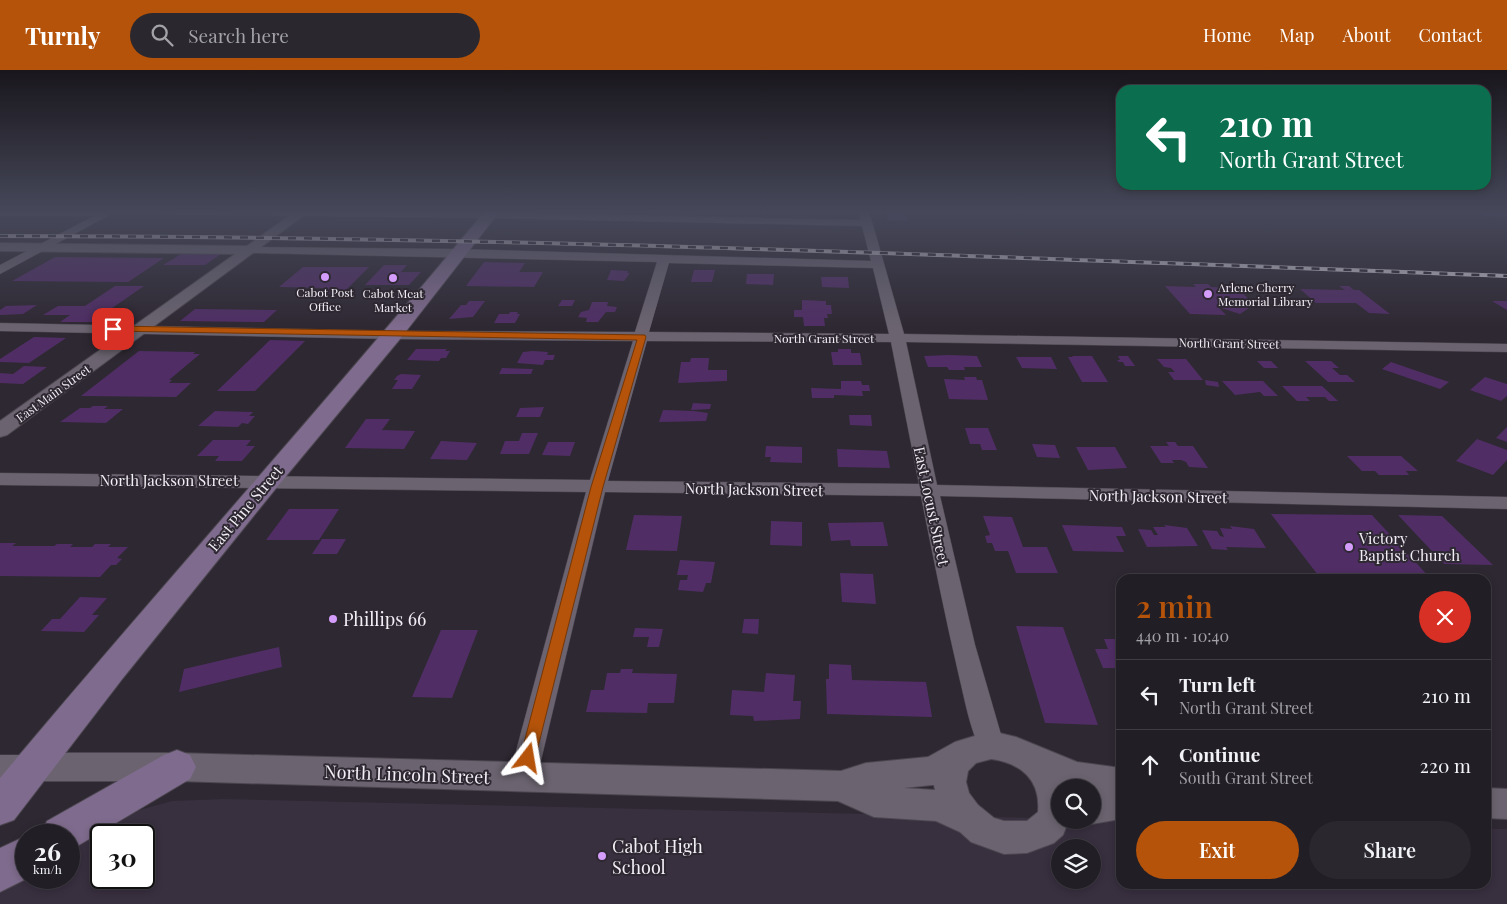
<!DOCTYPE html>
<meta charset="utf-8">
<style>
body{margin:0;font-family:"Playfair Display",serif;background:#2a272e;color:#f1f3f6;height:100vh;display:flex;flex-direction:column;font-size:19px;white-space:nowrap}
*{box-sizing:border-box;margin:0}
p{font-size:16px;color:#a2a2a7}
.icon{flex:none;width:28px;height:28px;fill:none;stroke:currentColor;stroke-width:2;stroke-linecap:round;stroke-linejoin:round}
.map{position:relative;flex:1;overflow:hidden}
.drawer{position:absolute;left:1116px;top:504px;width:375px;height:315px;display:flex;flex-direction:column;background:#221e26;border-radius:15px;box-shadow:0 2px 8px #0003,0 0 0 1px #3f3c43}
.drawer>*{flex:none}
.guide{position:absolute;left:1116px;top:15px;width:375px;height:105px;border-radius:15px;box-shadow:0 2px 8px #0003,0 0 0 1px #3f3c43;background:#0b6e4f;color:#fff;overflow:hidden}
.controls{position:absolute;left:1051px;top:709px;display:grid;gap:10px}
.controls a{display:grid;place-items:center;width:50px;height:50px;border-radius:50%;background:#221e26;box-shadow:0 2px 8px #0003,0 0 0 1px #3f3c43;font-size:25px}
.speed{position:absolute;left:15px;top:754px;display:flex;gap:10px;font-size:25px;font-weight:700;text-align:center}
.speed>*{display:grid;place-content:center;width:65px;height:65px;border-radius:50%;background:#221e26;box-shadow:0 2px 8px #0003,0 0 0 1px #3f3c43;line-height:1}
.speed small{font-size:12px;font-weight:400}
.speed .limit{border:2px solid #111;border-radius:8px;background:#fff;color:#111}
.pin{position:absolute;display:grid;place-items:center;width:42px;height:42px;color:#fff;margin:-21px;border-radius:10px;box-shadow:0 2px 8px #0006}
.me{position:absolute;width:55px;margin:-28px;rotate:14deg;stroke-linejoin:round;filter:drop-shadow(0 0 4px #0008)}
.turn{display:flex;align-items:center;gap:18px;height:105px;padding:0 20px;font-size:22px}
.turn .icon{width:65px;height:65px;stroke-width:2.5}
.turn b{display:block;font-size:35px;line-height:42px}
.round{display:grid;place-items:center;flex:none;width:52px;height:52px;border-radius:26px;background:#2a272e}
.headline{display:flex;align-items:center;justify-content:space-between;height:85px;padding:0 20px}
h1{font-size:30px;font-weight:600;line-height:38px;color:#b45309}
.button{display:flex;gap:10px;margin-top:auto;padding:10px 20px}
.button a{flex:1;height:58px;border-radius:30px;background:#b45309;color:#fff;font-size:20px;font-weight:600;line-height:58px;text-align:center}
.button a+a{background:#2a272e;color:#f1f3f6}
ul{padding:0;list-style:none}
li{display:flex;align-items:center;gap:15px;height:70px;padding:0 20px;border-top:1px solid #3f3c43}
li div{flex:1}
li b{display:block;font-size:19px}
li em{font-style:normal}
header{display:flex;align-items:center;gap:30px;box-sizing:border-box;height:70px;padding:0 25px;background:#b45309;color:#fff}
header strong{font-size:24px}
nav{display:flex;gap:28px;margin-inline-start:auto;font-size:18px}
.search{width:350px;height:45px;background:#2a272e;display:flex;align-items:center;gap:12px;box-sizing:border-box;padding:0 18px;border-radius:28px;color:#a2a2a7;font-size:19px}
.map>svg:first-child{display:block}
.built{fill:#382f3f;fill-rule:evenodd}
.building{fill:#502e65}
.lines{fill:none;stroke-linecap:round;stroke-linejoin:round}
.minor-casing{stroke:#4b464f;stroke-width:1}
.tertiary-casing{stroke:#4b464f;stroke-width:2}
.secondary-casing{stroke:#4b464f;stroke-width:2}
.minor{fill:#6b6470;fill-rule:evenodd}
.tertiary{fill:#6b6470;fill-rule:evenodd}
.secondary{fill:#7f6b8d;fill-rule:evenodd}
.rail-casing{stroke:#c6c1c9;stroke-width:4}
.rail{stroke:#2e2832;stroke-width:2.5;stroke-dasharray:8;stroke-linecap:butt}
.route{fill:#b45309;stroke:#753606}
.poi-dot{fill:#d49cfb;stroke:#2e2832;stroke-width:2}
.labels{text-anchor:middle;dominant-baseline:central;stroke-width:4;stroke-linejoin:round;paint-order:stroke}
.far-poi-label{font-size:12px;fill:#f2eef5;stroke:#2e2832}
.far-street-label{font-size:12px;fill:#f2eef5;stroke:#2e2832}
.street-label{font-size:15px;fill:#f2eef5;stroke:#2e2832}
.poi-label{font-size:15px;fill:#f2eef5;stroke:#2e2832;text-anchor:start}
.near-poi-label{font-size:18px;fill:#f2eef5;stroke:#2e2832;text-anchor:start}
.near-street-label{font-size:18px;fill:#f2eef5;stroke:#2e2832}
</style>
<header>
<strong>Turnly</strong>
<div class="search"><svg class="icon" aria-label="search" viewBox="0 0 24 24"><circle cx="10" cy="10" r="6"/><path d="M15 15l6 6"/></svg>Search here</div>
<nav><a>Home</a><a>Map</a><a>About</a><a>Contact</a></nav>
</header>
<div class="map">
<svg width="1507" height="834" viewBox="0 0 1507 834">
<rect width="100%" height="100%" fill="#2e2832"/>
<!-- built -->
<path class="built" d="M 224,729 L 1121,750 L 1121,814 L 1486,814 L 1486,759 L 1507,759 L 1507,834 L 0,834 L 0,813 L 26,795 L 26,808 L 69,808 L 69,769 L 114,747 L 172,731 ZM 101,765 L 144,765 L 144,808 L 101,808 ZM 1060,778 L 1092,778 L 1092,810 L 1060,810 Z"/>
<!-- building -->
<g class="building">
<polygon points="886,141 915,141 915,143 906,143 908,151 888,150"/>
<polygon points="1476,141 1507,141 1507,147 1486,146"/>
<polygon points="181,184 221,184 205,195 163,195"/>
<polygon points="55,187 164,188 128,212 12,211"/>
<polygon points="484,192 525,193 519,202 543,202 534,217 466,216"/>
<polygon points="384,195 407,195 401,202 421,202 409,215 365,215"/>
<polygon points="303,197 369,197 342,224 318,223 324,218 279,217"/>
<polygon points="611,200 628,201 627,203 630,203 624,211 607,210"/>
<polygon points="694,200 715,200 712,212 691,212"/>
<polygon points="747,204 774,204 773,215 746,214"/>
<polygon points="821,207 848,207 849,218 822,217"/>
<polygon points="1193,214 1208,214 1211,217 1237,218 1252,232 1227,231 1249,238 1240,244 1218,237 1226,245 1190,244 1165,216 1196,217"/>
<polygon points="115,216 144,216 92,252 60,252 70,245 43,245 58,236 85,236"/>
<polygon points="1339,216 1349,216 1354,220 1359,220 1390,244 1369,243 1356,233 1316,233 1300,219 1345,220"/>
<polygon points="562,230 575,230 572,236 558,236"/>
<polygon points="802,230 826,231 826,235 831,235 832,244 827,244 828,248 824,248 825,256 804,256 803,247 794,247 794,240 802,240"/>
<polygon points="469,231 485,231 473,247 449,249 461,235 466,235"/>
<polygon points="1492,231 1507,231 1507,240"/>
<polygon points="592,232 608,232 607,236 617,237 615,242 606,242 598,252 586,252 587,248 578,247 581,242 589,240"/>
<polygon points="37,235 23,244 0,245 0,240 6,236"/>
<polygon points="195,239 277,240 264,252 180,251"/>
<polygon points="510,242 518,242 517,244 520,244 515,253 494,253 499,244 509,244"/>
<polygon points="34,267 66,268 29,293 0,292 0,289"/>
<polygon points="270,270 305,271 255,321 217,321"/>
<polygon points="416,279 447,279 445,281 450,281 446,288 441,288 439,291 407,290"/>
<polygon points="838,279 851,279 851,283 860,283 862,295 833,295 831,282 838,282"/>
<polygon points="139,281 195,282 193,284 200,284 169,310 172,310 169,313 191,313 176,327 81,326"/>
<polygon points="533,281 548,282 547,285 555,285 553,290 545,290 543,295 517,293 523,282"/>
<polygon points="949,285 977,286 982,297 964,297 965,300 949,300 947,297 928,297 924,286"/>
<polygon points="1072,286 1092,286 1108,312 1082,312 1068,287 1073,287"/>
<polygon points="1118,286 1128,286 1135,296 1125,296 1123,292 1119,292 1117,290 1120,290"/>
<polygon points="1016,287 1051,287 1057,299 1022,298"/>
<polygon points="691,288 709,288 708,300 727,300 727,311 678,313 681,292 690,292"/>
<polygon points="1157,289 1186,289 1203,310 1174,310 1168,302 1175,302 1171,298 1164,297"/>
<polygon points="1257,291 1271,291 1278,298 1264,298"/>
<polygon points="1305,291 1331,291 1339,298 1332,298 1340,305 1347,305 1355,312 1328,312"/>
<polygon points="1391,292 1449,312 1440,319 1382,299"/>
<polygon points="24,296 47,297 23,314 0,313 0,303 13,304"/>
<polygon points="502,298 533,299 531,304 499,304"/>
<polygon points="401,304 421,305 412,319 392,319 398,310 394,310 397,306"/>
<polygon points="964,307 976,307 977,310 982,310 988,330 949,329 944,309 965,310"/>
<polygon points="1485,307 1507,314 1507,326 1501,331 1470,320"/>
<polygon points="1205,310 1218,312 1219,317 1206,315"/>
<polygon points="841,311 861,311 862,315 869,315 870,321 862,321 863,326 834,325 834,328 812,328 811,318 841,319"/>
<polygon points="1222,311 1263,311 1278,326 1264,326 1260,322 1235,325"/>
<polygon points="1282,316 1322,316 1338,331 1329,331 1325,327 1306,327 1310,331 1297,331"/>
<polygon points="693,333 711,334 710,339 691,340"/>
<polygon points="93,336 108,336 104,339 123,339 106,353 60,352 80,338 90,338"/>
<polygon points="544,337 540,347 516,347 520,338"/>
<polygon points="663,340 694,341 708,343 706,351 659,352"/>
<polygon points="215,341 253,342 249,346 255,346 248,354 242,353 238,357 198,356"/>
<polygon points="849,345 871,345 872,356 850,355"/>
<polygon points="366,349 390,349 382,360 415,361 404,379 345,378"/>
<polygon points="1507,357 1507,372 1496,368"/>
<polygon points="965,358 988,358 997,380 982,380 980,374 970,374"/>
<polygon points="522,363 538,363 529,384 500,384 505,371 519,371"/>
<polygon points="1477,369 1507,380 1507,390 1493,405 1456,391"/>
<polygon points="213,370 251,370 246,376 255,376 242,391 215,391 219,386 197,386"/>
<polygon points="441,371 477,373 467,390 430,389"/>
<polygon points="548,372 575,372 570,386 542,385"/>
<polygon points="1166,372 1175,372 1178,376 1193,376 1208,398 1189,397 1186,392 1181,390 1172,390 1174,393 1161,393 1150,376 1169,376"/>
<polygon points="1032,374 1055,375 1060,388 1037,387"/>
<polygon points="766,376 802,377 802,393 770,392 771,387 765,387"/>
<polygon points="1076,377 1115,377 1127,398 1088,400"/>
<polygon points="837,379 887,381 890,398 838,397"/>
<polygon points="1347,386 1401,386 1418,401 1406,401 1409,405 1379,405 1375,401 1362,401"/>
<polygon points="289,439 339,439 319,470 266,470"/>
<polygon points="1271,444 1372,445 1431,509 1321,509"/>
<polygon points="634,445 682,446 677,481 626,480"/>
<polygon points="1398,445 1442,446 1493,495 1444,494"/>
<polygon points="983,446 1012,447 1023,477 1047,477 1058,503 1016,503 1008,481 995,481 992,473 987,473 985,466 990,465"/>
<polygon points="771,451 802,452 802,476 770,475"/>
<polygon points="883,452 888,476 851,476 850,470 831,471 828,453"/>
<polygon points="1062,455 1122,457 1126,466 1116,466 1124,482 1073,481"/>
<polygon points="1164,455 1187,458 1198,476 1147,477 1138,459 1151,460 1154,465 1158,465 1153,457 1166,457"/>
<polygon points="1230,456 1254,459 1266,478 1226,477 1228,480 1212,479 1202,460 1217,461 1220,466 1224,467 1220,458 1232,459"/>
<polygon points="322,469 346,469 337,484 312,484"/>
<polygon points="0,473 16,473 12,476 54,476 57,474 73,474 70,477 92,477 95,474 111,474 108,477 128,477 117,488 122,489 116,495 111,495 100,507 0,506"/>
<polygon points="680,490 715,492 711,513 706,513 703,522 678,520 680,510 687,510 688,505 677,505"/>
<polygon points="840,503 873,504 876,534 842,532"/>
<polygon points="80,527 107,528 92,545 99,545 84,562 41,561 52,549 60,549"/>
<polygon points="744,549 759,549 758,564 742,563"/>
<polygon points="1016,556 1063,557 1098,655 1045,653"/>
<polygon points="635,558 663,559 659,577 647,577 649,567 633,567"/>
<polygon points="441,560 478,560 452,628 412,627"/>
<polygon points="1104,569 1121,569 1121,610 1116,598 1103,598 1095,579 1108,579"/>
<polygon points="279,577 282,597 179,622 184,599"/>
<polygon points="829,594 851,595 852,610 926,612 932,647 827,644 826,609 829,609"/>
<polygon points="621,599 633,599 632,603 677,604 674,633 648,633 647,643 586,642 591,620 604,620 607,603 620,603"/>
<polygon points="766,603 795,605 793,631 801,631 800,649 754,651 753,646 730,645 732,620 764,622"/>
</g>
<g class="lines">
<defs>
<g id="minor">
<polygon points="0,141 117,141 0,204 0,195 94,146 0,146"/>
<path d="M 154,141 L 490,142 L 860,150 L 859,141 L 869,141 L 904,264 L 1507,274 L 1507,282 L 906,272 L 937,415 L 1507,427 L 1507,439 L 940,426 L 975,575 L 1004,675 L 1000,683 L 991,686 L 982,683 C 970,660 965,631 959,606 C 945,546 933,486 921,426 L 605,422 L 537,707 L 533,716 L 523,719 L 513,716 L 509,707 L 586,422 L 0,415 L 0,403 L 590,410 L 633,271 L 393,269 L 0,261 L 0,253 L 393,261 L 635,262 L 657,192 L 250,183 L 244,180 L 250,177 L 457,179 L 871,191 L 862,156 L 490,148 L 159,144 ZM 669,193 L 873,198 L 889,264 L 649,262 ZM 647,271 L 891,272 L 919,414 L 608,411 Z"/>
<polygon points="0,685 32,685 42,689 46,697 42,705 32,709 0,709"/>
</g>
<g id="tertiary">
<polygon points="296,141 306,141 307,143 7,365 0,367 0,351 235,184 0,181 0,173 247,176"/>
<path d="M 991,661 L 1016,667 L 1077,692 L 1121,698 L 1121,749 L 1092,754 L 1083,750 L 1092,750 L 1092,718 L 1060,718 L 1060,750 L 1069,750 L 1063,765 L 1054,773 L 1027,783 L 1004,784 L 971,772 L 960,762 L 936,751 L 874,747 L 838,731 L 177,711 L 32,711 L 20,707 L 16,697 L 20,687 L 32,683 L 177,683 L 841,701 L 866,693 L 928,687 L 955,672 ZM 991,689 C 1021,693 1041,710 1038,742 L 1027,751 L 1004,751 L 994,748 L 978,735 L 969,723 L 966,712 L 968,701 L 976,693 ZM 932,715 L 934,715 L 935,720 L 904,718 Z"/>
<polygon points="1486,718 1507,719 1507,749 1486,748"/>
</g>
<g id="secondary">
<path d="M 485,141 L 500,141 L 400,269 L 277,417 L 123,608 L 14,750 L 0,755 L 0,708 C 160,517 327,332 485,141 Z"/>
<polygon points="177,680 190,685 196,697 190,709 69,781 69,765 41,765 47,751 164,685"/>
<polygon points="26,766 26,808 28,808 0,822 0,778"/>
</g>
</defs>
<!-- minor casing -->
<use href="#minor" class="minor-casing"/>
<!-- tertiary casing -->
<use href="#tertiary" class="tertiary-casing"/>
<!-- secondary casing -->
<use href="#secondary" class="secondary-casing"/>
<!-- minor -->
<use href="#minor" class="minor"/>
<!-- tertiary -->
<use href="#tertiary" class="tertiary"/>
<!-- secondary -->
<use href="#secondary" class="secondary"/>
<defs>
<path id="rail" d="M 0,166 C 503,166 1005,187 1507,206"/>
</defs>
<!-- rail casing -->
<use href="#rail" class="rail-casing"/>
<!-- rail -->
<use href="#rail" class="rail"/>
</g>
<!-- sky -->
<linearGradient id="sky" x2="0" y2="1"><stop stop-color="#19161c"/><stop offset="0.55" stop-color="#46485a"/><stop offset="1" stop-color="#46485a" stop-opacity="0"/></linearGradient>
<rect width="1507" height="258" fill="url(#sky)"/>
<!-- route -->
<polygon class="route" points="113,256 645,265 646,267 603,417 534,693 528,695 522,693 520,688 591,417 637,270 110,261 109,259"/>
<!-- markers -->
<g class="poi-dot">
<circle cx="325" cy="207" r="5"/>
<circle cx="393" cy="208" r="5"/>
<circle cx="1208" cy="224" r="5"/>
<circle cx="1349" cy="477" r="5"/>
<circle cx="333" cy="549" r="5"/>
<circle cx="602" cy="786" r="5"/>
</g>
<g class="labels">
<!-- far-poi labels -->
<g class="far-poi-label">
<text x="1218" y="217" text-anchor="start">Arlene Cherry<tspan x="1218" dy="14">Memorial Library</tspan></text>
<text x="325" y="222">Cabot Post<tspan x="325" dy="14">Office</tspan></text>
<text x="393" y="223">Cabot Meat<tspan x="393" dy="14">Market</tspan></text>
</g>
<!-- far-street labels -->
<g class="far-street-label">
<text x="824" y="268">North Grant Street</text>
<text transform="translate(1229 273) rotate(1)">North Grant Street</text>
<text transform="translate(53 323) rotate(-36)">East Main Street</text>
</g>
<!-- street labels -->
<g class="street-label">
<text x="169" y="410">North Jackson Street</text>
<text transform="translate(754 419) rotate(1)">North Jackson Street</text>
<text transform="translate(1158 426) rotate(1)">North Jackson Street</text>
<text transform="translate(932 436) rotate(78)">East Locust Street</text>
<text transform="translate(245 438) rotate(-50)">East Pine Street</text>
</g>
<!-- poi labels -->
<g class="poi-label">
<text x="1359" y="468">Victory<tspan x="1359" dy="17">Baptist Church</tspan></text>
</g>
<!-- near-poi labels -->
<g class="near-poi-label">
<text x="343" y="549">Phillips 66</text>
<text x="612" y="776">Cabot High<tspan x="612" dy="21">School</tspan></text>
</g>
<!-- near-street labels -->
<g class="near-street-label">
<text transform="translate(407 704) rotate(2)">North Lincoln Street</text>
</g>
</g>
</svg>
<div class="controls">
<a><svg class="icon" aria-label="search" viewBox="0 0 24 24"><circle cx="10" cy="10" r="6"/><path d="M15 15l6 6"/></svg></a>
<a><svg class="icon" aria-label="layers" viewBox="0 0 24 24"><path d="M12 4l9 5-9 5-9-5zM3 14l9 5 9-5"/></svg></a>
</div>
<div class="speed"><div>26<small>km/h</small></div><div class="limit">30</div></div>
<div class="pin" style="left:113px;top:259px;background:#d93025"><svg class="icon" aria-label="arrive" viewBox="0 0 24 24"><path d="M6 21V4h12l-3 4 3 4H6"/></svg></div>
<svg class="me" style="left:528px;top:688px" viewBox="-20 -20 40 40"><path d="M0-17L14 15 0 8-14 15z" fill="#b45309" stroke="#fff" stroke-width="4"/></svg>
<div class="guide">
<div class="turn"><svg class="icon" aria-label="left" viewBox="0 0 24 24"><path d="M17 20v-9H6M10 6l-5 5 5 5"/></svg><div><b>210 m</b>North Grant Street</div></div>
</div>
<section class="drawer">
<div class="headline"><div><h1>2 min</h1><p>440 m · 10:40</p></div><a class="round" style="background:#d93025;color:#fff"><svg class="icon" aria-label="close" viewBox="0 0 24 24"><path d="M6 6l12 12M18 6L6 18"/></svg></a></div>
<ul>
<li><svg class="icon" aria-label="left" viewBox="0 0 24 24"><path d="M17 20v-9H6M10 6l-5 5 5 5"/></svg><div><b>Turn left</b><p>North Grant Street</p></div><em>210 m</em></li>
<li><svg class="icon" aria-label="ahead" viewBox="0 0 24 24"><path d="M12 20V5M6 11l6-6 6 6"/></svg><div><b>Continue</b><p>South Grant Street</p></div><em>220 m</em></li>
</ul>
<div class="button"><a>Exit</a><a>Share</a></div>
</section>
</div>
